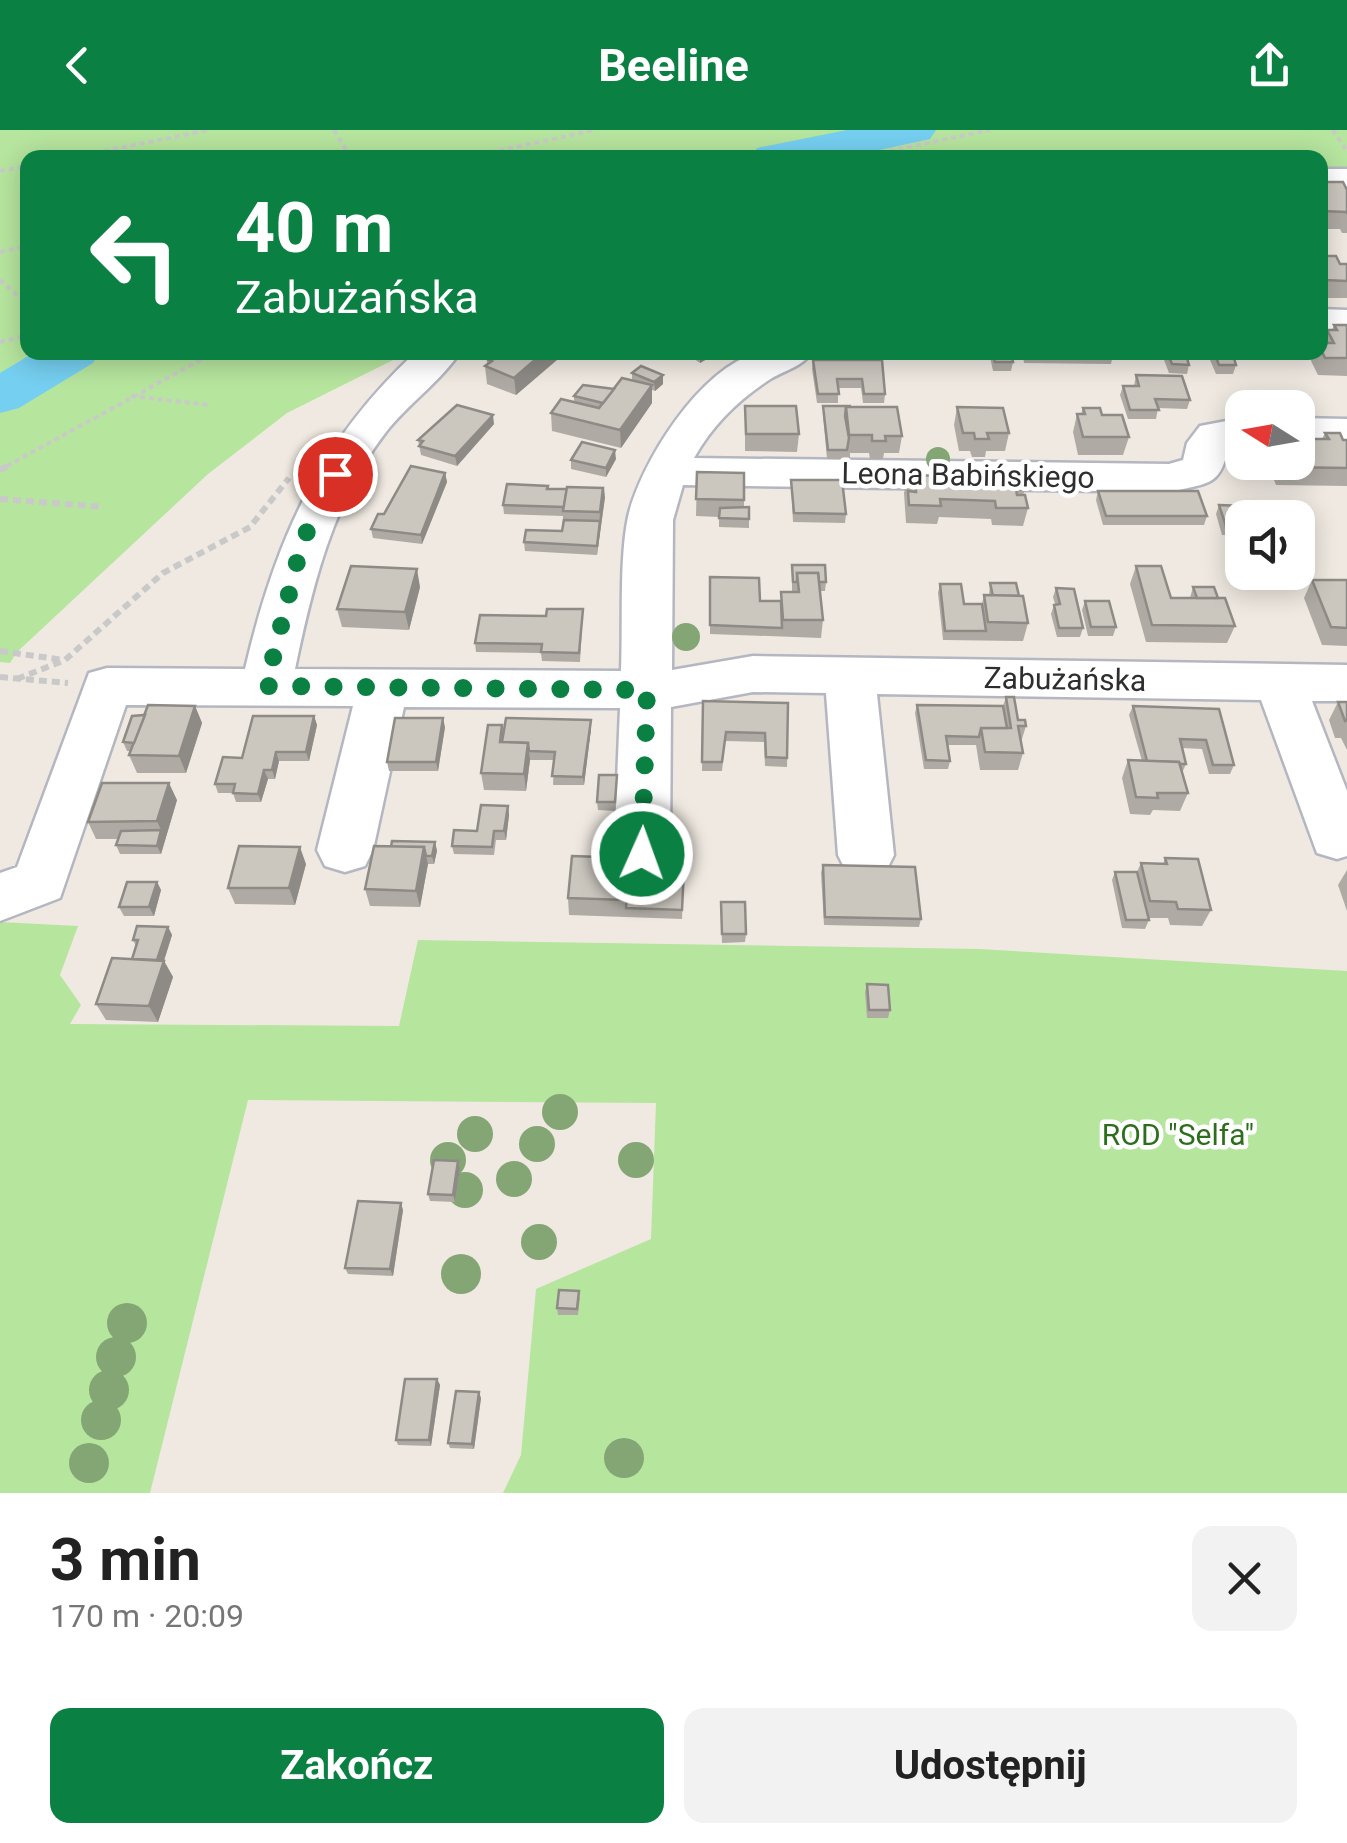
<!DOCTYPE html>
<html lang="pl">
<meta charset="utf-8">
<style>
body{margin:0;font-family:Roboto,sans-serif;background:#f2f2f2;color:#222;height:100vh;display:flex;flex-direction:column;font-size:38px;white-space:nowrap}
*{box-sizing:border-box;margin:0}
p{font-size:32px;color:#767676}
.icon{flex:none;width:55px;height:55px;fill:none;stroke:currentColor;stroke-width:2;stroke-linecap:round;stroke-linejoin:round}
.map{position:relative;height:1363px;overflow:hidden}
.drawer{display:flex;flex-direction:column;background:#fff;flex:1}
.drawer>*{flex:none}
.banner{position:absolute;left:20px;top:20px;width:1308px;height:210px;border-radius:20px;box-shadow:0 5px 25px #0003;background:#0b8043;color:#fff;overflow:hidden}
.needle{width:65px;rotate:281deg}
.tools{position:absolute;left:1225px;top:260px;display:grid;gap:20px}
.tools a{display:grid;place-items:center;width:90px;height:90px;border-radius:20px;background:#fff;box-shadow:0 5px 25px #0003;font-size:50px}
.pin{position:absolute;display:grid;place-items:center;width:85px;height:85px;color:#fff;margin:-42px;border:5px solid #fff;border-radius:50%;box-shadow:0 2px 10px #0007}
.me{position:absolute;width:110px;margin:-55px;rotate:2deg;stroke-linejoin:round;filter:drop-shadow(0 0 8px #0008)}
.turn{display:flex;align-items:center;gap:35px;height:210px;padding:0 50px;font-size:45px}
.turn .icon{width:130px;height:130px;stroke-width:2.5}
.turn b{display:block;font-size:70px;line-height:85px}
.round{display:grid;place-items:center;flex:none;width:105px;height:105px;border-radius:20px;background:#f2f2f2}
.headline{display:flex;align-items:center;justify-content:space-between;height:170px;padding:0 50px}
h1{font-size:60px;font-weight:700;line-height:75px}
.button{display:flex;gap:20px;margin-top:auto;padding:20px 50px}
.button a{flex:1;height:115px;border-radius:20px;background:#0b8043;color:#fff;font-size:40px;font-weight:700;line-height:115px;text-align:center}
.button a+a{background:#f2f2f2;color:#222}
header{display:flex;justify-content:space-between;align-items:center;height:130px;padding:0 50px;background:#0b8043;color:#fff;font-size:45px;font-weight:700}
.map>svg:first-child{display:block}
.green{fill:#b6e59e}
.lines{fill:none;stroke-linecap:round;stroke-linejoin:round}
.river{fill:#75cff0;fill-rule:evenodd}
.minor-casing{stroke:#b4b7c1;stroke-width:5}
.path-far1{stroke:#c9c9c9;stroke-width:4;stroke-dasharray:5 4;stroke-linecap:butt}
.path{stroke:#c9c9c9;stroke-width:6;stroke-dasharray:8 5;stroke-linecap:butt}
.minor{fill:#fff;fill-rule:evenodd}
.tree{fill:#84a574}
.wall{fill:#afaba4}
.shaded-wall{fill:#8e8b86}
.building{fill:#cbc7bf;stroke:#8e8b86;stroke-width:2.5}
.route{stroke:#0b8043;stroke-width:18;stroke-dasharray:0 32.4}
.labels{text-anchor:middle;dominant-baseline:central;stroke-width:9;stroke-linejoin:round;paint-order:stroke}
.street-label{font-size:30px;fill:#2e2e2e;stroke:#fff}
.park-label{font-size:30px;fill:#2c6e1b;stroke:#fff}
</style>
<header><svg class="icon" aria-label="back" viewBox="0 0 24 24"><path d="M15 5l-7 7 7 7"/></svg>Beeline<svg class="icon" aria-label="share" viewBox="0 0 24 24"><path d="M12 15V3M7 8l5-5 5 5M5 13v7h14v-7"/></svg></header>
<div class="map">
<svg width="1347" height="1363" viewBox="0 0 1347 1363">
<rect width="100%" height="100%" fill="#efe9e1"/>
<!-- green -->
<g class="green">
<polygon points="0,0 1347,0 1347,40 1320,40 1320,28 28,28 28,222 407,223 287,283 208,344 17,522 10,533 0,532"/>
<polygon points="0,792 78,796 60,845 81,875 70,894 399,896 418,810 979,819 1347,841 1347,1363 503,1363 521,1325 536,1159 651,1109 656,973 248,970 150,1363 0,1363"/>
</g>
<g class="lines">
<!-- river -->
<g class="river">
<polygon points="847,0 936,0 930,9 843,28 751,28 757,18"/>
<polygon points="35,222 100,222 93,233 19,278 0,283 0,243"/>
</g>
<defs>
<g id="minor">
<rect x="1320" y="39" width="27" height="20"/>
<polygon points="1320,179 1347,180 1347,204 1320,203"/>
<path d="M 416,222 L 460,222 C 440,252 408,274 386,302 C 333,370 312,457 295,539 L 621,541 C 623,495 619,430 628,387 C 640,334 700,237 758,223 C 774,219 795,222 812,222 C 803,236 786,240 772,248 C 739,269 713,294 694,328 L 1169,334 L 1183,330 L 1187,313 L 1200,296 L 1242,288 L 1242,314 L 1229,315 C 1220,357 1210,352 1171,362 L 683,355 L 673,390 L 672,540 L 753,526 L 1347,535 L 1347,571 L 1312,571 L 1347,661 L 1347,726 L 1337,729 L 1317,723 L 1261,570 L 877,564 L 894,725 L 886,741 L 866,747 L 846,741 L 838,725 L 826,563 L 753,562 L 671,577 L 670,724 L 662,740 L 642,746 L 622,740 L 614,724 L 620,578 L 404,577 L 373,720 L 365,736 L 345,742 L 325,736 L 317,720 L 353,576 L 126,575 L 60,768 L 0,791 L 0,743 L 17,737 L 89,543 L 107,538 L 245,539 C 275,411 318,313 416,222 Z"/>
<polygon points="1298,288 1347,289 1347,315 1298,314"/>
</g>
</defs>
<!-- minor casing -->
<use href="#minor" class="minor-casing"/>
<!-- path-far1 -->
<g class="path-far1">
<polyline points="334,0 351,28"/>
<polyline points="1333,0 1346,20"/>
<polyline points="69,28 209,0"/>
<polyline points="464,28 595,0"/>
<polyline points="854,28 990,0"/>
<polyline points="0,41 28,36"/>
<polyline points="0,122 28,116"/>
<polyline points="0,150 28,175"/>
<polyline points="0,212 28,205"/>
<polyline points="131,266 209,275"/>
<polyline points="7,336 215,222"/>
</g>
<!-- path -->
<g class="path">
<polyline points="0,340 11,334"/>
<polyline points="0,369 104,377"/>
<polyline points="0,521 64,530"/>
<polyline points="0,547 68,553"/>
<polyline points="17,549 65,530 163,443 250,397 289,348"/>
</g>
<!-- minor -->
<use href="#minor" class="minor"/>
</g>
<!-- trees -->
<g class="tree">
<circle cx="938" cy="329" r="12"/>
<circle cx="686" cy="507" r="14"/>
<circle cx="560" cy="982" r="18"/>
<circle cx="475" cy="1004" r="18"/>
<circle cx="537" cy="1014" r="18"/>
<circle cx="448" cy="1030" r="18"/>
<circle cx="636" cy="1030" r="18"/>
<circle cx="514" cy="1049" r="18"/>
<circle cx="465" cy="1060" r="18"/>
<circle cx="539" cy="1112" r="18"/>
<circle cx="461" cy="1144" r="20"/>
<circle cx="127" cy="1193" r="20"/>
<circle cx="116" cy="1227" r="20"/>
<circle cx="109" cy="1260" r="20"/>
<circle cx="101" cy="1290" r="20"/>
<circle cx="624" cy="1328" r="20"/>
<circle cx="89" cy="1333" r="20"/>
</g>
<!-- wall -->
<g class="wall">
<polygon points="1320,52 1347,60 1347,103 1342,103 1340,99 1320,99"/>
<polygon points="1320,126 1340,134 1347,134 1347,168 1320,168"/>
<polygon points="1334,195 1347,195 1347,246 1318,245 1311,231 1314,222 1320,222 1320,213 1322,213 1327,200 1332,200"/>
<polygon points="684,222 719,222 700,233"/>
<polygon points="989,222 1112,222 1113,225 1111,234 1024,233 1023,227 1012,227 1013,232 1011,241 993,241"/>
<polygon points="1161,222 1232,222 1236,235 1233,244 1216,244 1210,230 1188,229 1189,235 1187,244 1169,243"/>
<polygon points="497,226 558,229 516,265 487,254 485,236 487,234 487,229"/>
<polygon points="813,230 882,230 885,264 884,273 863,273 861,258 838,258 838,273 817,273 812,239"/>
<polygon points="632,243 663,245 663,254 655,261 652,260 652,273 621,318 552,301 551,283 574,272 574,266 614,259 632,250"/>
<polygon points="1136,245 1190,270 1187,279 1158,278 1156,289 1128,289 1120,265 1123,256 1134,256"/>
<polygon points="745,276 799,304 797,322 745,321"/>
<polygon points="823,276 897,277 902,306 899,323 884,323 883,329 870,329 869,323 850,323 850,329 827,329 823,285"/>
<polygon points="957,277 1009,303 1005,321 986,321 985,327 972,327 970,321 959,321 954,295"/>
<polygon points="1083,278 1102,285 1129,307 1123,325 1078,325 1073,302 1077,284 1081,284"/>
<polygon points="494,294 457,336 421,325 418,310"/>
<polygon points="1325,303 1347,310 1347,356 1276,355 1267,332 1298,332 1322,309"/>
<polygon points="616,329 606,347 571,339 571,330"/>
<polygon points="697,342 744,343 744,377 749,377 749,398 719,397 719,387 696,386"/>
<polygon points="445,343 447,352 422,414 373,408 371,399 384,384"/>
<polygon points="907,345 1025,360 1023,365 1028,378 1023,396 992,395 991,389 939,387 937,394 906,393 904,363"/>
<polygon points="791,350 846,384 845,393 793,392"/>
<polygon points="1098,361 1207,386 1204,395 1103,395 1096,370"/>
<polygon points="605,367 597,425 525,421 524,412 562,401 563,386 504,384 503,375"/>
<polygon points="1219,375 1242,388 1242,405 1222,405 1216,384"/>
<polygon points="792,435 826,452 825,461 820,461 823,490 821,508 710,504 710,447 760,471 781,471 781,462 796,462 792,461"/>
<polygon points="1136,436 1171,468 1190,468 1193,457 1218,468 1235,496 1227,513 1146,512 1130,454"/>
<polygon points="1312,450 1347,450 1347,516 1322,515 1304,468"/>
<polygon points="990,453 1019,466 1028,493 1023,511 943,510 938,463 940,454 964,474 982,474 984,465 989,466"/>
<polygon points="420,457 409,500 342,497 337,479"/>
<polygon points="1056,458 1083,498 1080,507 1057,507 1051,484 1054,475 1055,474 1053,467"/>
<polygon points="1085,471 1116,497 1113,506 1088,506 1082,480"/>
<polygon points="583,479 580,532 542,531 541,523 476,522 475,513 546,486"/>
<polygon points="1006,567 1018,590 1026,596 1021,612 1023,623 1018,640 980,640 976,615 947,615 950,631 948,639 924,639 915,583 917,575 1003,576"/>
<polygon points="703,571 788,573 787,637 765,636 764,612 725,611 722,641 702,641"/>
<polygon points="1338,572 1347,572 1347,620 1341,608 1335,608 1329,590"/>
<polygon points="195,576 202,593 186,643 137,643 129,625 131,621 127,621 123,612"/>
<polygon points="1133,576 1219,579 1234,635 1230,644 1209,644 1202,619 1182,618 1186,634 1182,643 1188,663 1180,681 1153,680 1150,685 1130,684 1122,648 1128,630 1142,631 1129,585"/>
<polygon points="314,586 317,595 309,631 279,631 275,649 268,649 261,672 236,672 233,663 218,663 215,654 242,628"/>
<polygon points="591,590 591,599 584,655 553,655 554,630 530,630 526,661 484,660 481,643 502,595 504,604"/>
<polygon points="445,597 438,641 389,641 387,632"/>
<polygon points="617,654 615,681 598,680 597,672"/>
<polygon points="177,670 161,724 120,724 116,715 118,709 96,709 88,692"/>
<polygon points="508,676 509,685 506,710 496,710 494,725 454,724 452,716 477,701"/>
<polygon points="435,712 437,721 434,734 428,734 420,777 370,776 365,759 391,717"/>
<polygon points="629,728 629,736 684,738 682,789 569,785 568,768"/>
<polygon points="1165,728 1211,780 1202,796 1170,795 1168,788 1148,788 1149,790 1145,799 1122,798 1112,750 1115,742 1137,742 1141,733 1163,734"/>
<polygon points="306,734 295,775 235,774 228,758"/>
<polygon points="823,735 921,789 919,797 824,795 821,743"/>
<polygon points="1347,740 1347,781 1338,755"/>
<polygon points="157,752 161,760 154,786 124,786 119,777"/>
<polygon points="721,781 746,804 745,812 722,813"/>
<polygon points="168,797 172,805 164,831 173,847 158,892 106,890 96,874 132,829 136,816 133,810"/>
<polygon points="867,854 890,880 888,888 867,888 865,862"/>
<polygon points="460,1039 455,1072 430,1071 428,1064"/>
<polygon points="403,1080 393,1146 348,1144 345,1138"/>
<polygon points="580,1167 578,1185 558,1185 557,1178"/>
<polygon points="437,1249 440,1255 431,1316 398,1315 396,1310"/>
<polygon points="481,1268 474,1319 450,1318 448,1313"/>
</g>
<!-- shaded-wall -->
<g class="shaded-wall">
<polygon points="544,222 558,222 558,229 516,265 514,248"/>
<polygon points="703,222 719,222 700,233 700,224"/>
<polygon points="663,245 663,254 655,261 654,252"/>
<polygon points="652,255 652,273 621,318 620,300"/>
<polygon points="493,285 494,294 457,336 455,326"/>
<polygon points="615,320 616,329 606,347 606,338"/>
<polygon points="445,343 447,352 422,414 421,405"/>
<polygon points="603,358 604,358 605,367 597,425 600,382"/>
<polygon points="417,439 420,457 409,500 405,482"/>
<polygon points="195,576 202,593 186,643 179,626"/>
<polygon points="314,586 317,595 309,631 306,622"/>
<polygon points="443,588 445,597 438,641 436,632"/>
<polygon points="591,590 591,599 584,655 583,647"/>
<polygon points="528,613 530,630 526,661 524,644"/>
<polygon points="276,622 279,631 275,649 272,640"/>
<polygon points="264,640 268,649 261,672 258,664"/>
<polygon points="169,653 177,670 161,724 157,716 161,700 157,691"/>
<polygon points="508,676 509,685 506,710 504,701"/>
<polygon points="435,712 437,721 434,734 432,726"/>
<polygon points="300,717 306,734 295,775 289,758"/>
<polygon points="424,717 428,734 420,777 416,761"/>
<polygon points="157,752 161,760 154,786 149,777"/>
<polygon points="168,797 172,805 159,846 155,838"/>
<polygon points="164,831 173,847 158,892 149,876"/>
<polygon points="458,1031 460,1039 455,1072 453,1065"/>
<polygon points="401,1073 403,1080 393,1146 390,1139"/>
<polygon points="437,1249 440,1255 431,1316 429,1310"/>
<polygon points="479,1262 481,1268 474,1319 472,1314"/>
</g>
<!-- building -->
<g class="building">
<polygon points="1320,52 1343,52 1347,60 1347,83 1346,82 1322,81 1320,77 1320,65 1324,65 1320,58"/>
<polygon points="1320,126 1336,126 1340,134 1347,134 1347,151 1325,150 1320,140"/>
<polygon points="1334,195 1347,195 1347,228 1325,228 1320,217 1320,213 1334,213 1327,200 1337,200"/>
<polygon points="501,222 544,222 514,248 485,236 492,231 487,229 493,224 497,226"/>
<polygon points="992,222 1011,222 1013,232 995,232"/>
<polygon points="1167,222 1185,222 1189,235 1172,234"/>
<polygon points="1214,222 1232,222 1236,235 1219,235"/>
<polygon points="813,230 882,230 885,264 864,264 862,249 837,249 839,264 818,264"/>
<polygon points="641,236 663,245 654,252 632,243"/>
<polygon points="1136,245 1182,246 1190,270 1155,269 1159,280 1130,280 1123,256 1139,256"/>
<polygon points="622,248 652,255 620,300 551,283 561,269 599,278"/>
<polygon points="583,255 614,259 603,273 574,266"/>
<polygon points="457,275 493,285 455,326 419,316 423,311 418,310"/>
<polygon points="745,276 796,276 799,304 746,304"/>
<polygon points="823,276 851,276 846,277 845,286 849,308 847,320 828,320"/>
<polygon points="846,277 897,277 902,306 885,306 886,311 872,311 872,305 849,305"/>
<polygon points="957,277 1003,278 1009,303 987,303 989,309 975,309 974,303 963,303"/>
<polygon points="1083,278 1100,278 1102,285 1122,285 1129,307 1083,307 1077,284 1085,284"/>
<polygon points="1325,303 1340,303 1343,310 1347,310 1347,338 1283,337 1282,332 1298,332 1298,309 1329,309"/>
<polygon points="582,312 615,320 606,338 571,330"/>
<polygon points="411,336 445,343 421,405 371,399 378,384 384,384"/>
<polygon points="697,342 744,343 744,370 696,369"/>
<polygon points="907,345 1023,348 1025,360 1016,360 1017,365 1025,365 1028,378 996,378 995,371 940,369 941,376 909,375 908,361 916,362 916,357 908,356"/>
<polygon points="791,350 842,350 846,384 794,383"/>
<polygon points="507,354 548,356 547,359 567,359 564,377 503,375"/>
<polygon points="567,357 603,358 600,382 563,381"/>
<polygon points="1098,361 1198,361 1207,386 1106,386"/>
<polygon points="1219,375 1244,376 1248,388 1242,388 1242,396 1226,396"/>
<polygon points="749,377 749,389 719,388 720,378"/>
<polygon points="564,390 600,391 597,416 524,412 526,400 562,401"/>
<polygon points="792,435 825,435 826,452 819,452 818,443 797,443 797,452 793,452"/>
<polygon points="351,436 417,439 405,482 337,479"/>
<polygon points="1136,436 1161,436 1171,468 1225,468 1235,496 1152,495"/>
<polygon points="797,443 818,443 823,490 783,490 781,462 799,462"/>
<polygon points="710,447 759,448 760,471 781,471 782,498 710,495"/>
<polygon points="1312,450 1347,450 1347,498 1331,497"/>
<polygon points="990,453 1016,453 1019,466 993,466"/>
<polygon points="940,454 961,454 964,474 982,474 986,501 945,501"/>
<polygon points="1193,457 1214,457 1218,468 1197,468"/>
<polygon points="1056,458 1074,459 1083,498 1059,498 1054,475 1060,474"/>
<polygon points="984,465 1023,466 1028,493 988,492"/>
<polygon points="1085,471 1109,471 1116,497 1091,497"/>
<polygon points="547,479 583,479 579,523 541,522 542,514 475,513 480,485 546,486"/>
<polygon points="1006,567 1014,567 1018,590 1025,590 1026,596 1018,596 1023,623 985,622 981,598 1011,598"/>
<polygon points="703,571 788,573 787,628 766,627 765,603 726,602 722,632 702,632"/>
<polygon points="1338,572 1347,572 1347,590 1345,591"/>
<polygon points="148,575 195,576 179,626 129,625"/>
<polygon points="917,575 1003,576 1007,598 981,598 979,607 946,606 950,631 926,630"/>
<polygon points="1133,576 1219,579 1234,635 1213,635 1206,610 1180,609 1186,634 1180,634 1179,632 1147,631"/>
<polygon points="145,585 134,613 123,612 132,586"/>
<polygon points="253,586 314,586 306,622 276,622 272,640 264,640 258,664 233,663 235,654 215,654 223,627 242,628"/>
<polygon points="395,588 443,588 436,632 387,632"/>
<polygon points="506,588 591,590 583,647 552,646 555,622 529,621 528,613 502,612"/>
<polygon points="488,595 502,595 500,612 528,613 524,644 481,643"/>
<polygon points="1128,630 1179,632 1188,663 1157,663 1158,668 1136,667"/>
<polygon points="599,645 617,645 615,672 597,672"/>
<polygon points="102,653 169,653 157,691 88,692"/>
<polygon points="481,675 508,676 504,701 494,701 492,717 452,716 454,700 477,701"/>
<polygon points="161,700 157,716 116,715 121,701"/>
<polygon points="392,711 435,712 432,726 426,726 424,717 391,717"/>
<polygon points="239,716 300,717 289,758 228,758"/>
<polygon points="374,716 424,717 416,761 365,759"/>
<polygon points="572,726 629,728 625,770 568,768"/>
<polygon points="1165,728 1198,729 1211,780 1178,779 1176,772 1150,771 1141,733 1167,734"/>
<polygon points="823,735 915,737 921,789 825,787"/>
<polygon points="629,736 684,738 682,780 626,778"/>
<polygon points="1115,742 1137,742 1149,790 1126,790"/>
<polygon points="127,752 157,752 149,777 119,777"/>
<polygon points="721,772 745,772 746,804 722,804"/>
<polygon points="137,796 168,797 157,830 132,829 138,810 133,810"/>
<polygon points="112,828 164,831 149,876 96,874"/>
<polygon points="867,854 888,855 890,880 869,880"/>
<polygon points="434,1030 458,1031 453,1065 428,1064"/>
<polygon points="358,1071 401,1073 390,1139 345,1138"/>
<polygon points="559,1160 579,1161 577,1179 557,1178"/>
<polygon points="405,1249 437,1249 429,1310 396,1310"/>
<polygon points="456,1261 479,1262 472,1314 448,1313"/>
</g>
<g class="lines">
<!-- route -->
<polyline class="route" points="335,344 302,412 266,556 647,560 642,724"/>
</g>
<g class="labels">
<!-- street labels -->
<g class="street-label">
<text transform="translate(968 345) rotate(1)">Leona Babińskiego</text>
<text transform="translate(1065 549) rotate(1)">Zabużańska</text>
</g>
<!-- park labels -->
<g class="park-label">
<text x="1178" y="1004">ROD "Selfa"</text>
</g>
</g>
</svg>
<div class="tools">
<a><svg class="needle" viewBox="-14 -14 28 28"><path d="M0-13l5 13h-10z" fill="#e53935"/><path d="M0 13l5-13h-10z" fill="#767676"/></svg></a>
<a><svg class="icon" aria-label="sound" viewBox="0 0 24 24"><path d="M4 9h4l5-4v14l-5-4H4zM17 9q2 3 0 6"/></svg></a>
</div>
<div class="pin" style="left:335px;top:344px;background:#d93025"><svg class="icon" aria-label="arrive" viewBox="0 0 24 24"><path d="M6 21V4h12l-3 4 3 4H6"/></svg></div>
<svg class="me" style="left:642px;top:724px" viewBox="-20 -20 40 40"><circle r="17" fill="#0b8043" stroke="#fff" stroke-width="3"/><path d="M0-11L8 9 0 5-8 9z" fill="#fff"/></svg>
<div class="banner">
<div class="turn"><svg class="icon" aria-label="left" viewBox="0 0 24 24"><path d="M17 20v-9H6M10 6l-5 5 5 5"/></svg><div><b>40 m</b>Zabużańska</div></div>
</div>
</div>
<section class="drawer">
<div class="headline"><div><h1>3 min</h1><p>170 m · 20:09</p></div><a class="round"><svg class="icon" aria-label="close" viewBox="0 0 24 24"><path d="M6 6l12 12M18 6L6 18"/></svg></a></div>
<div class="button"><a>Zakończ</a><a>Udostępnij</a></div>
</section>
